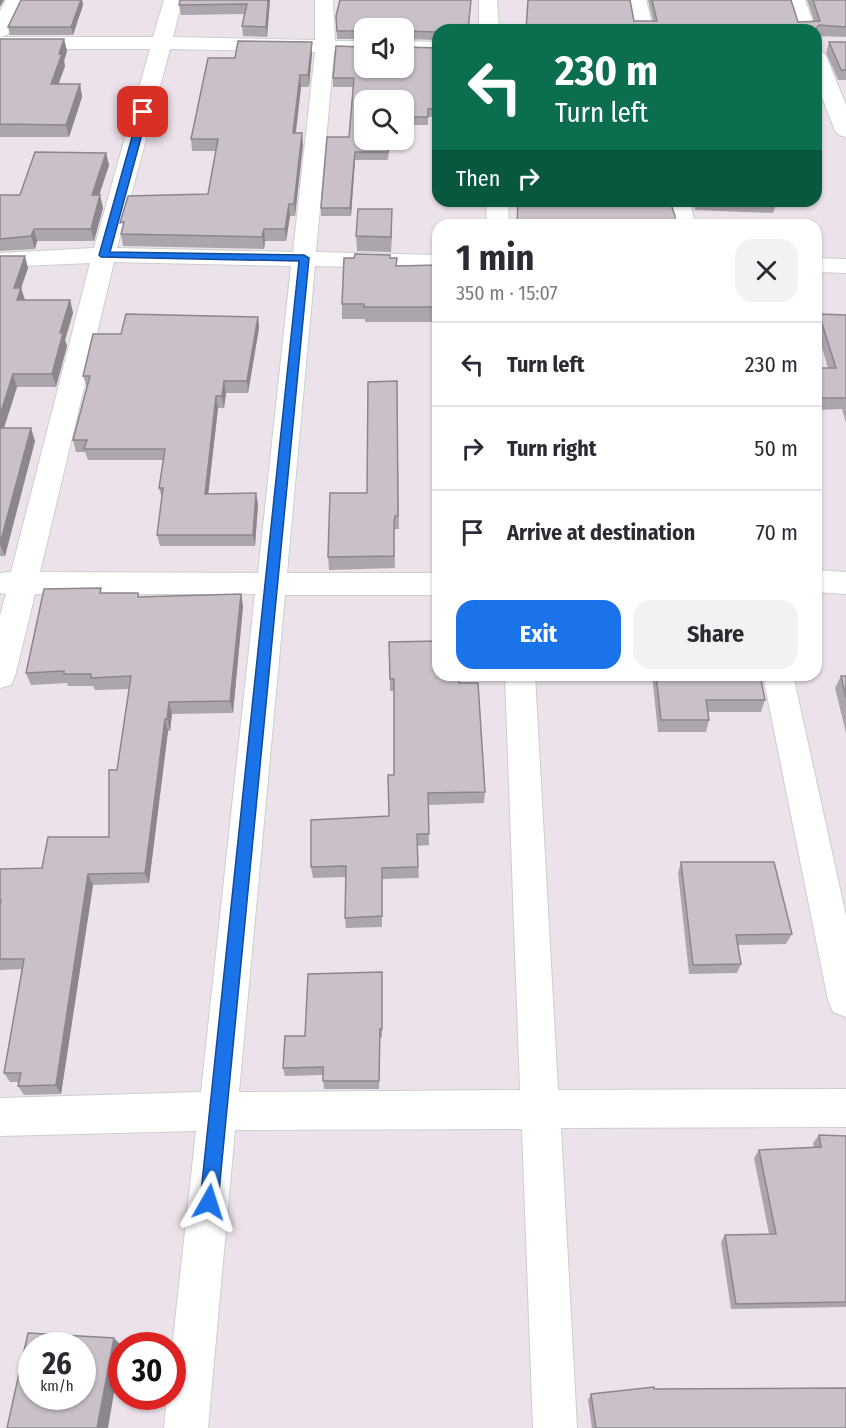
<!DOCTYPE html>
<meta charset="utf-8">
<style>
body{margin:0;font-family:"Fira Sans Condensed",sans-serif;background:#f2f2f3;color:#2b2b33;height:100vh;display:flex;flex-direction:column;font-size:22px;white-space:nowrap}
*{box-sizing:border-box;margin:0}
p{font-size:20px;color:#7c7c81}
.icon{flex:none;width:33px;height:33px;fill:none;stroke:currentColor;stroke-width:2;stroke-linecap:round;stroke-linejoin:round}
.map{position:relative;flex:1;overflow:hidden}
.side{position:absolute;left:432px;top:219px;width:390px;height:462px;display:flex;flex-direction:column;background:#fff;border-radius:18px;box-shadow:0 2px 4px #0004}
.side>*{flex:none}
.guide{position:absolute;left:432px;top:24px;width:390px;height:183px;border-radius:18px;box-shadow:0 2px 4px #0004;background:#0b6e4f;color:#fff;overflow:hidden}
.controls{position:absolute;left:354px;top:18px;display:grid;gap:12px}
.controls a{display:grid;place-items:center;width:60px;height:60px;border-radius:12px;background:#fff;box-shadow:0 2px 4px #0004;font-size:30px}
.speed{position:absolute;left:18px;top:1332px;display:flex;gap:12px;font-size:30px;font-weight:700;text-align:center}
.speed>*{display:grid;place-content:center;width:78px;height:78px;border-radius:50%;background:#fff;box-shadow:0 2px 4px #0004;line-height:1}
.speed small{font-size:15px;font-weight:400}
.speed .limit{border:9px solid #d22;background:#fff;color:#111}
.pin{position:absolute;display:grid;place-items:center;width:51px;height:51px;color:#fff;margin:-26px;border-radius:12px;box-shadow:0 3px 9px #0006}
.me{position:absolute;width:66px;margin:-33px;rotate:6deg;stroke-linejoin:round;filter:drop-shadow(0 0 4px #0008)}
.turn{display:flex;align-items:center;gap:21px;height:126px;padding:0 24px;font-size:27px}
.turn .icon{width:78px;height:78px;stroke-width:2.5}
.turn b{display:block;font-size:42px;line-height:51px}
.then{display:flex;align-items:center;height:57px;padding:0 24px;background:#0003;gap:12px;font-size:22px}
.round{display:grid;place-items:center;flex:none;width:63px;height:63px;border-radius:18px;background:#f2f2f3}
.head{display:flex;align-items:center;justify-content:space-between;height:102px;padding:0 24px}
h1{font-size:36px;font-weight:700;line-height:45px}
.cta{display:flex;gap:12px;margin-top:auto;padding:12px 24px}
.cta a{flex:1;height:69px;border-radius:18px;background:#1a73e8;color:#fff;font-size:24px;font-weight:700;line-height:69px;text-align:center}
.cta a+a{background:#f2f2f3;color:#2b2b33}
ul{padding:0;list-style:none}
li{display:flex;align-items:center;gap:18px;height:84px;padding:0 24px;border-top:2px solid #e1e1e2}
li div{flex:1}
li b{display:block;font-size:22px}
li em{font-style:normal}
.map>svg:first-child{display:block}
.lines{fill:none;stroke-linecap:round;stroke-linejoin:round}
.street-casing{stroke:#cbd0ca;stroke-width:2}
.street{fill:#fff;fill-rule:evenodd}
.wall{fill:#ada5ad}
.shaded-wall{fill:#8d868d}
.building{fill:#c9c0c9;stroke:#8d868d;stroke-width:1.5;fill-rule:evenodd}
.route{fill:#1a73e8;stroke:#114b97;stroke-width:1.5}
</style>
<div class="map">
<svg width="846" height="1428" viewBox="0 0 846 1428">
<rect width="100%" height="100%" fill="#ece2eb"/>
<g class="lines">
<defs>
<g id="street">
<polygon points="6,0 24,0 10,31 7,35 0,37 0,11"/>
<path d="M 164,0 L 182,0 L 173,37 L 315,40 L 315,0 L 333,0 L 335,41 L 364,41 L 364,53 L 334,52 L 316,252 L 438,255 L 438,269 L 315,266 L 287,573 L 438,573 L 438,595 L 285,595 L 239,1092 L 520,1090 L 505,675 L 535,675 L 558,1090 L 846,1089 L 846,1127 L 561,1128 L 577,1428 L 533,1428 L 522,1129 L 235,1130 L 208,1428 L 164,1428 L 167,1396 L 172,1396 L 172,1349 L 196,1131 L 0,1136 L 0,1098 L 201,1092 L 255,594 L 35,594 L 15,676 L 11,685 L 0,688 L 0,616 L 6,594 L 0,593 L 0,573 L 11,572 L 90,263 L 0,267 L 0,253 L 94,248 L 150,49 L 0,49 L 0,37 L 153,37 ZM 170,49 L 315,52 L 293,252 L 117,248 ZM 114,262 L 291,266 L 258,573 L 40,572 Z"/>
<polygon points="479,0 497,0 499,30 479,30"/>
<polygon points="628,0 646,0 654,30 634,30"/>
<polygon points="787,0 805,0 816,30 796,30"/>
<polygon points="404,41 438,42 438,54 404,53"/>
<polygon points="816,50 823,52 826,56 846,105 846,137 839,135 835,131 816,81"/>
<polygon points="486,201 508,201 509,225 487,225"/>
<polygon points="668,201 690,201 695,225 673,225"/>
<polygon points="816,258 846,259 846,273 816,272"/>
<polygon points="816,570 846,572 846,594 816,592"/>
<polygon points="763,675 793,675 846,916 846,1017 833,1012 828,1000"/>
</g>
</defs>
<!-- street casing -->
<use href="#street" class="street-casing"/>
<!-- street -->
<use href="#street" class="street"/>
</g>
<!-- wall -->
<g class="wall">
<polygon points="21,0 82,0 83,5 73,35 10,35 8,27"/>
<polygon points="270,0 267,37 243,36 242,26 244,14 181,15 179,5"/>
<polygon points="340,0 471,0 468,30 438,30 438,40 404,39 404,28 364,28 364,39 337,39 336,16"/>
<polygon points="648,0 791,0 798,22 814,21 807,0 846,0 846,37 816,36 816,72 816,30 526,30 634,21 653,21"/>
<polygon points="0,39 64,39 67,51 64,61 65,66 58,84 80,84 82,97 69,137 0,137"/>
<polygon points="829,42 846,42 846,80 838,80 826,53"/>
<polygon points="364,47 438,48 438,116 428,117 428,125 404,125 404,100 364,100 390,140 388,160 355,160 351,216 321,216 321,208 349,137 353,87 333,87 333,78"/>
<polygon points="312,54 309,87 301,87 296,133 303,145 295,216 290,216 286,241 265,241 264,249 123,246 121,234 208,194 216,151 192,151 191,139 235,58"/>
<polygon points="106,153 109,165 99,195 103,208 94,241 37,241 35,249 0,251 0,195 20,195"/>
<polygon points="694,201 775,201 776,204 773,213 695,210"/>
<polygon points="392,209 391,252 357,251 356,236"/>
<polygon points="0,256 28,268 21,288 25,300 70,300 73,313 65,340 67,346 56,387 17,387 4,428 35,441 5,556 0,556"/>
<polygon points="354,258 390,258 397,266 438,265 438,322 365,322 365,319 342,319 342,304"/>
<polygon points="819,314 846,315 846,423 842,409 816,410 816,368 828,368 816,327"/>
<polygon points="258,317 259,328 248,393 226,393 224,408 218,408 208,494 258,504 255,546 160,546 157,535 162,498 159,488 164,460 88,460 85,452 76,452 73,440 87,387 83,376 121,334"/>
<polygon points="397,381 399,529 395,529 394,534 395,568 329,570 328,557 367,493"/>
<polygon points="103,593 138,593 139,597 241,594 243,606 233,713 172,714 170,731 168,731 149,883 93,885 61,1094 24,1095 18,1086 19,1082 10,1082 4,1073 22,969 0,970 0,869 42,868 109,837 117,770 129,689 95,690 93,686 68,686 67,683 31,685 26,673"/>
<polygon points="389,642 459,683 485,792 484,803 428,805 429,845 417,846 419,878 382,879 382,927 346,928 345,918 345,877 313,878 311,867 389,816 394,775 394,691 390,691"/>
<polygon points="652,675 760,675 765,700 761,712 708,712 709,720 706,732 658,732"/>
<polygon points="841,676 846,676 846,733 835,688"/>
<polygon points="681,862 792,934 786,944 738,945 741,964 737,973 689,974 678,873"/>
<polygon points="382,981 382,1037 380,1037 379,1089 324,1089 323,1075 285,1076 283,1068 305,1036"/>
<polygon points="819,1135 846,1136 846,1307 731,1309 721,1242 725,1235 769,1234 754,1158 759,1150 814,1148 813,1143"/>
<polygon points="654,1389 846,1428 592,1428 588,1400 591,1394"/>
</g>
<!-- shaded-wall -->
<g class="shaded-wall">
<polygon points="0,0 4,0 0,7"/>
<polygon points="81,0 82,0 83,5 73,35 71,27"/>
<polygon points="268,0 270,0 267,37 266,27"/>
<polygon points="64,39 67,51 64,61 65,66 54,97 51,84 59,54"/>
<polygon points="312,42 312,54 309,87 308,75"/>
<polygon points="300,75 301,87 294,145 293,133"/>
<polygon points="80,84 82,97 69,137 66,125"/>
<polygon points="302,133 303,145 295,216 294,204"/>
<polygon points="355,152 355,160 351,216 350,208"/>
<polygon points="106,153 109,165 95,208 92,195"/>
<polygon points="100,195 103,208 94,241 91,229"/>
<polygon points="289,204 290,216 286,241 285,229"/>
<polygon points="392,209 392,224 391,252 391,237"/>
<polygon points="34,229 37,241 35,249 31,236"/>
<polygon points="264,229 265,241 264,249 262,237"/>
<polygon points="25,256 28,268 21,288 25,300 21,312 14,288"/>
<polygon points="70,300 73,313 65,340 67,346 56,387 52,374 60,333"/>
<polygon points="258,317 259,328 248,393 247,381"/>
<polygon points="13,374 17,387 0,440 0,415"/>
<polygon points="224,381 226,393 224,408 222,396"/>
<polygon points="216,396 218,408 207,505 205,494"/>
<polygon points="31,428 35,441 5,556 0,544"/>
<polygon points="256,493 258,504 255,546 253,535"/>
<polygon points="241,594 243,606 233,713 230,701"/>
<polygon points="169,702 172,714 170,731 167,719"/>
<polygon points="165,719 168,731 149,883 145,873"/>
<polygon points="88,874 93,885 61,1094 56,1085"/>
<polygon points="114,1338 122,1346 108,1428 97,1428"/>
</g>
<!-- building -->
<g class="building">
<polygon points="21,0 81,0 71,27 8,27"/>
<polygon points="180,0 268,0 266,27 242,26 247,4 179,5"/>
<polygon points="340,0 471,0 468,30 438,30 438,32 404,31 404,28 364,28 364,31 337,31 336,16"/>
<polygon points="528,0 630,0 634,21 657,21 652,0 791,0 798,22 820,21 813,0 846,0 846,27 819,25 816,28 816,70 816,30 526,30"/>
<polygon points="0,39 64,39 59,54 62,54 51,84 80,84 66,125 0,124"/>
<polygon points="238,41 312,42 308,75 300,75 293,133 302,133 294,204 289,204 285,229 264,229 262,237 121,234 124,222 120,223 128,196 208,194 218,139 191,139 208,58 235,58"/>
<polygon points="829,42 846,42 846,70 841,70"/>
<polygon points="336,46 364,47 364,46 364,68 404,68 404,47 438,48 438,108 428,109 428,117 404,117 404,100 364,100 364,140 389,140 388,152 355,152 350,208 321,208 327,137 349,137 354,78 333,78"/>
<polygon points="35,152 106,153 92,195 100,195 91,229 34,229 31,236 0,239 0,195 20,195"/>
<polygon points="518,201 670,201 675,216 675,225 517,225"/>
<polygon points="697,201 775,201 776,204"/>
<polygon points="358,209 392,209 391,237 356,236"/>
<polygon points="355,254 390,255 390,258 397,258 396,266 438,265 438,307 364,307 364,304 342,304 344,258 354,258"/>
<polygon points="0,256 25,256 14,288 21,288 17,300 70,300 60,333 63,333 52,374 13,374 0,415"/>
<polygon points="126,314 258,317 247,381 224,381 222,396 216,396 205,494 256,493 253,535 157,535 163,488 159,488 165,449 84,449 87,440 73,440 90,376 83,376 93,334 121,334"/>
<polygon points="819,314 846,315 846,398 816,398 816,368 836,368"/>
<polygon points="397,381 398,516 395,516 394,522 394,556 328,557 330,493 367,493 368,382"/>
<polygon points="0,428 31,428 0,544"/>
<polygon points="101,588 100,593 138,593 138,597 241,594 230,701 169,702 167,719 165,719 145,873 88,874 56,1085 18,1086 21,1073 4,1073 24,959 0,959 0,905 1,900 0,900 0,869 42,868 48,837 109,837 109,770 117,770 131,676 91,678 91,674 64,674 64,671 26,673 44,589"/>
<polygon points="438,641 438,675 459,675 459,683 478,683 485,792 428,793 429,834 417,834 418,867 382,868 382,916 345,918 346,866 311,867 311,820 389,816 388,775 394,775 394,679 390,679 389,642"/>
<polygon points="656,675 760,675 765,700 706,700 709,720 661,720"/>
<polygon points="841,676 846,676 846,698"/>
<polygon points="681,862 774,862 792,934 736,935 741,964 693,965"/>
<polygon points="382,972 382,1029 380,1029 379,1081 323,1081 323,1067 283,1068 285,1036 305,1036 308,974"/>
<polygon points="819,1135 846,1136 846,1302 736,1304 725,1235 776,1234 759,1150 821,1147"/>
<path d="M 28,1333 L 114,1338 L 97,1428 L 7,1428 ZM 32,1346 L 82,1346 L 82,1396 L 32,1396 Z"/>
<polygon points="654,1387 654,1389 846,1388 846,1428 596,1428 591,1394"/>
</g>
<!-- route -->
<polygon class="route" points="143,109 148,112 110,252 304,255 309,258 218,1202 215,1208 209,1210 203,1208 200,1202 299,261 101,257 99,255 139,112"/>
</svg>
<div class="controls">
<a><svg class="icon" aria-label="sound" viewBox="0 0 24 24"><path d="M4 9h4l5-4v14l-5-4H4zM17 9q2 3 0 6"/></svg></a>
<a><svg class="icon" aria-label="search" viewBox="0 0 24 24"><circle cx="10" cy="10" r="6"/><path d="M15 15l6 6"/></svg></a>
</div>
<div class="speed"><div>26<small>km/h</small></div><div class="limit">30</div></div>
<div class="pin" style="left:143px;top:112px;background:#d93025"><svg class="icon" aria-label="arrive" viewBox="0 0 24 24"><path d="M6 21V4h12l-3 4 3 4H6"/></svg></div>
<svg class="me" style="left:209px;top:1202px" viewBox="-20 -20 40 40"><path d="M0-17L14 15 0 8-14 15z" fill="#1a73e8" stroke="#fff" stroke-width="4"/></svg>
<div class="guide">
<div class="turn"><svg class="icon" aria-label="left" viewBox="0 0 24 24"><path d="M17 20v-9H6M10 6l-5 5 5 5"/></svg><div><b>230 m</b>Turn left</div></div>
<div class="then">Then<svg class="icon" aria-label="right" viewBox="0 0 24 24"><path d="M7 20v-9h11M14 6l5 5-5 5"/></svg></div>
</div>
<section class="side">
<div class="head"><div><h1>1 min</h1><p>350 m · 15:07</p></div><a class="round"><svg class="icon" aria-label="close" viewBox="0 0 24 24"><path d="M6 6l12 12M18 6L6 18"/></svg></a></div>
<ul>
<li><svg class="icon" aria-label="left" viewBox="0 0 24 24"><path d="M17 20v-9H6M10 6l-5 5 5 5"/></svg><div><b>Turn left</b></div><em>230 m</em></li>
<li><svg class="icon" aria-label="right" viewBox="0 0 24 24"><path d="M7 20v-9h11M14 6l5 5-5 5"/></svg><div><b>Turn right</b></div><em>50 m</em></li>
<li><svg class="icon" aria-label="arrive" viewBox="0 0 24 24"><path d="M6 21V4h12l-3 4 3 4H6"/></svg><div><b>Arrive at destination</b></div><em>70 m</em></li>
</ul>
<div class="cta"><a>Exit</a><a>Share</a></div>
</section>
</div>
